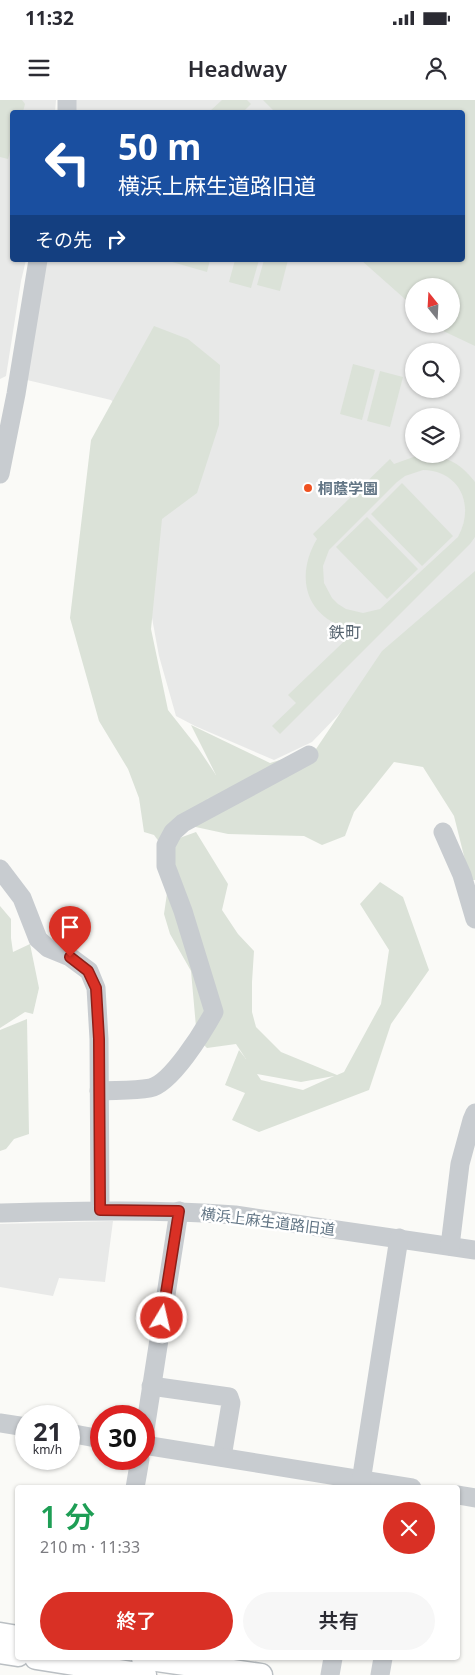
<!DOCTYPE html>
<html lang="ja">
<meta charset="utf-8">
<style>
body{margin:0;font-family:"Noto Sans","Noto Sans JP",sans-serif;background:#f7f7f7;color:#2b2b33;height:100vh;display:flex;flex-direction:column;font-size:19px;white-space:nowrap}
*{box-sizing:border-box;margin:0}
p{font-size:16px;color:#7c7c81}
.icon{flex:none;width:28px;height:28px;fill:none;stroke:currentColor;stroke-width:2;stroke-linecap:round;stroke-linejoin:round}
.map{position:relative;flex:1;overflow:hidden}
.sheet{position:absolute;left:15px;top:1385px;width:445px;height:175px;display:flex;flex-direction:column;background:#fff;border-radius:5px;box-shadow:0 1px 4px #0004}
.sheet>*{flex:none}
.banner{position:absolute;left:10px;top:10px;width:455px;height:152px;border-radius:5px;box-shadow:0 1px 4px #0004;background:#1a4fa0;color:#fff;overflow:hidden}
.needle{width:32px;rotate:342deg}
.buttons{position:absolute;left:405px;top:178px;display:grid;gap:10px}
.buttons a{display:grid;place-items:center;width:55px;height:55px;border-radius:50%;background:#fff;box-shadow:0 1px 4px #0004;font-size:25px}
.speed{position:absolute;left:15px;top:1305px;display:flex;gap:10px;font-size:25px;font-weight:700;text-align:center}
.speed>*{display:grid;place-content:center;width:65px;height:65px;border-radius:50%;background:#fff;box-shadow:0 1px 4px #0004;line-height:1}
.speed small{font-size:12px;font-weight:400}
.speed .limit{border:8px solid #d22;background:#fff;color:#111}
.pin{position:absolute;display:grid;place-items:center;width:42px;height:42px;color:#fff;margin:-51px -21px;border-radius:50% 50% 50% 0;rotate:-45deg;box-shadow:0 0 5px #0007}
.pin .icon{rotate:45deg}
.me{position:absolute;width:55px;margin:-28px;rotate:9deg;stroke-linejoin:round;filter:drop-shadow(0 0 4px #0008)}
.turn{display:flex;align-items:center;gap:18px;height:105px;padding:0 25px;font-size:22px}
.turn .icon{width:65px;height:65px;stroke-width:2.5}
.turn b{display:block;font-size:35px;line-height:42px}
.then{display:flex;align-items:center;height:48px;padding:0 25px;background:#0003;gap:10px;font-size:19px}
.round{display:grid;place-items:center;flex:none;width:52px;height:52px;border-radius:26px;background:#f7f7f7}
.headline{display:flex;align-items:center;justify-content:space-between;height:85px;padding:0 25px}
h1{font-size:30px;font-weight:600;line-height:38px;color:#1e9e55}
.primary-button{display:flex;gap:10px;margin-top:auto;padding:10px 25px}
.primary-button a{flex:1;height:58px;border-radius:30px;background:#d93025;color:#fff;font-size:20px;font-weight:600;line-height:58px;text-align:center}
.primary-button a+a{background:#f7f7f7;color:#2b2b33}
.status{display:flex;justify-content:space-between;align-items:center;height:35px;padding:0 25px;background:#fff;direction:ltr}
.status svg{height:14px;fill:currentColor}
header{display:flex;justify-content:space-between;align-items:center;height:65px;padding:0 25px;background:#fff;font-size:22px;font-weight:600}
.map>svg:first-child{display:block}
.built{fill:#e8e9e8;fill-rule:evenodd}
.green{fill:#dbe2d8;fill-rule:evenodd}
.lines{fill:none;stroke-linecap:round;stroke-linejoin:round}
.major-casing{stroke:#babfc3;stroke-width:25}
.minor{stroke:#c8ccd0;stroke-width:19}
.major{stroke:#fff;stroke-width:22}
.route-casing{stroke:#8d1f18;stroke-width:12}
.route{stroke:#d93025;stroke-width:9}
.poi-dot{fill:#f05221;stroke:#fff;stroke-width:2}
.labels{text-anchor:middle;dominant-baseline:central;stroke-width:5;stroke-linejoin:round;paint-order:stroke}
.poi-label{font-size:15px;font-weight:bold;fill:#627585;stroke:#fff;text-anchor:start}
.street-label{font-size:15px;fill:#627585;stroke:#fff}
.neighbourhood-label{font-size:16px;fill:#55636f;stroke:#fff}
</style>
<div class="status"><b>11:32</b><svg viewBox="0 0 49 12"><path d="M0 12V9h3v3zM5 12V6h3v6zM10 12V3h3v9zM15 12V0h3v12zM26 1h20v11H26zM47 4h2v5h-2z"/></svg></div>
<header><svg class="icon" aria-label="menu" viewBox="0 0 24 24"><path d="M4 6h16M4 12h16M4 18h16"/></svg>Headway<svg class="icon" aria-label="person" viewBox="0 0 24 24"><circle cx="12" cy="8" r="4"/><path d="M4 21q1-7 8-7t8 7"/></svg></header>
<div class="map">
<svg width="475" height="1575" viewBox="0 0 475 1575">
<rect width="100%" height="100%" fill="#fafaf7"/>
<!-- built -->
<g class="built">
<polygon points="0,0 56,0 55,12 12,12 12,160 26,160 21,181 6,276 0,279"/>
<polygon points="74,0 298,0 302,12 74,12"/>
<path d="M 45,160 L 385,160 L 414,186 L 414,224 L 475,223 L 475,490 L 424,526 L 312,642 L 274,660 L 195,626 L 176,616 L 159,556 L 143,469 L 126,315 L 111,300 L 27,280 ZM 414,251 L 451,251 L 451,289 L 414,289 ZM 414,316 L 451,316 L 451,354 L 414,354 Z"/>
<polygon points="113,1121 105,1182 59,1178 53,1196 0,1187 0,1124"/>
</g>
<!-- green -->
<g class="green">
<polygon points="0,0 22,0 25,4 23,12 12,12 12,44 8,59 0,57"/>
<polygon points="222,0 247,0 251,4 243,12 209,12"/>
<polygon points="263,0 475,0 475,246 439,229 433,224 451,224 451,186 414,186 414,207 361,160 462,160 462,12 275,12"/>
<polygon points="165,160 210,160 207,172"/>
<polygon points="235,160 259,160 251,188 229,182"/>
<polygon points="264,160 288,160 280,191 257,185"/>
<path d="M 154,226 L 188,239 L 220,265 L 219,325 L 197,393 L 162,419 L 151,529 L 168,610 L 198,648 L 216,675 L 191,625 L 270,663 L 316,649 L 382,551 L 475,471 L 475,780 L 470,780 L 454,716 L 423,667 L 394,662 L 354,712 L 345,736 L 322,745 L 304,736 L 228,734 L 191,726 L 209,697 L 194,718 L 174,740 L 196,732 L 228,784 L 222,810 L 238,834 L 254,851 L 252,882 L 252,912 L 256,927 L 281,952 L 337,975 L 344,972 L 381,904 L 389,850 L 360,804 L 380,782 L 403,797 L 429,870 L 391,924 L 369,990 L 259,1032 L 232,1020 L 245,993 L 225,985 L 239,950 L 246,959 L 236,944 L 207,948 L 197,938 L 191,871 L 170,834 L 164,814 L 172,759 L 154,735 L 144,732 L 139,698 L 128,669 L 99,621 L 70,518 L 91,340 ZM 257,974 L 301,982 L 334,976 L 303,990 L 261,980 Z"/>
<polygon points="353,264 375,270 362,320 340,314"/>
<polygon points="380,271 403,277 390,327 367,321"/>
<path d="M 419,355 C 444,354 461,363 475,382 L 475,437 L 470,444 L 280,634 L 272,626 L 296,603 L 288,595 L 356,530 C 349,528 341,527 334,523 C 301,505 299,469 317,439 L 313,434 L 390,359 L 394,364 ZM 423,370 C 461,371 475,406 458,437 L 380,509 L 363,513 L 346,509 L 338,504 L 332,498 L 324,483 L 323,466 L 329,450 L 397,382 L 405,376 Z"/>
<polygon points="402,383 453,436 422,466 371,414"/>
<polygon points="367,417 418,469 387,499 336,447"/>
<polygon points="0,806 11,819 11,838 13,852 30,844 39,888 33,914 25,912 0,928"/>
<polygon points="27,919 29,1034 14,1039 6,1049 0,1051 0,930"/>
</g>
<g class="lines">
<defs>
<g id="major">
<polyline points="0,1534 18,1537"/>
<polyline points="0,1552 18,1555"/>
<polyline points="36,1558 145,1575"/>
<polyline points="143,1558 261,1575"/>
</g>
</defs>
<!-- major casing -->
<use href="#major" class="major-casing"/>
<!-- minor -->
<g class="minor">
<polyline points="67,12 67,0"/>
<polyline points="0,374 16,294 38,160"/>
<polyline points="443,732 462,775 475,819"/>
<polyline points="0,769 22,798 38,839 48,848 70,857 89,871 96,888 99,939 100,1110"/>
<path d="M 99,991 C 115,990 134,991 150,988 C 171,984 203,932 214,912 L 183,811 L 166,766 L 166,745 L 173,732 L 183,723 L 309,655"/>
<path d="M 0,1113 C 79,1111 156,1109 235,1115 L 475,1150"/>
<polyline points="450,1146 460,1064 472,1020 475,1013"/>
<polyline points="151,1286 229,1297 231,1303 222,1357"/>
<polyline points="0,1323 26,1327"/>
<polyline points="69,1333 101,1339"/>
<polyline points="144,1336 179,1111"/>
<polyline points="144,1345 412,1388"/>
<polyline points="135,1388 140,1359"/>
<polyline points="360,1388 399,1138"/>
<polyline points="458,1395 475,1398"/>
<polyline points="330,1575 333,1558"/>
<polyline points="380,1575 383,1558"/>
</g>
<!-- major -->
<use href="#major" class="major"/>
</g>
<g class="lines">
<defs>
<polyline id="route" points="70,857 88,871 96,888 99,939 100,1110 179,1111 162,1218"/>
</defs>
<!-- route casing -->
<use href="#route" class="route-casing"/>
<!-- route -->
<use href="#route" class="route"/>
</g>
<!-- markers -->
<circle class="poi-dot" cx="308" cy="388" r="5"/>
<g class="labels">
<!-- poi labels -->
<g class="poi-label">
<text x="318" y="388">桐蔭学園</text>
</g>
<!-- street labels -->
<g class="street-label">
<text transform="translate(268 1121) rotate(7)">横浜上麻生道路旧道</text>
</g>
<!-- neighbourhood labels -->
<g class="neighbourhood-label">
<text x="345" y="532">鉄町</text>
</g>
</g>
</svg>
<div class="buttons">
<a><svg class="needle" viewBox="-14 -14 28 28"><path d="M0-13l5 13h-10z" fill="#e53935"/><path d="M0 13l5-13h-10z" fill="#7c7c81"/></svg></a>
<a><svg class="icon" aria-label="search" viewBox="0 0 24 24"><circle cx="10" cy="10" r="6"/><path d="M15 15l6 6"/></svg></a>
<a><svg class="icon" aria-label="layers" viewBox="0 0 24 24"><path d="M12 4l9 5-9 5-9-5zM3 14l9 5 9-5"/></svg></a>
</div>
<div class="speed"><div>21<small>km/h</small></div><div class="limit">30</div></div>
<div class="pin" style="left:70px;top:857px;background:#d93025"><svg class="icon" aria-label="arrive" viewBox="0 0 24 24"><path d="M6 21V4h12l-3 4 3 4H6"/></svg></div>
<svg class="me" style="left:162px;top:1218px" viewBox="-20 -20 40 40"><circle r="17" fill="#d93025" stroke="#fff" stroke-width="3"/><path d="M0-11L8 9 0 5-8 9z" fill="#fff"/></svg>
<div class="banner">
<div class="turn"><svg class="icon" aria-label="left" viewBox="0 0 24 24"><path d="M17 20v-9H6M10 6l-5 5 5 5"/></svg><div><b>50 m</b>横浜上麻生道路旧道</div></div>
<div class="then">その先<svg class="icon" aria-label="right" viewBox="0 0 24 24"><path d="M7 20v-9h11M14 6l5 5-5 5"/></svg></div>
</div>
<section class="sheet">
<div class="headline"><div><h1>1 分</h1><p>210 m · 11:33</p></div><a class="round" style="background:#d93025;color:#fff"><svg class="icon" aria-label="close" viewBox="0 0 24 24"><path d="M6 6l12 12M18 6L6 18"/></svg></a></div>
<div class="primary-button"><a>終了</a><a>共有</a></div>
</section>
</div>
